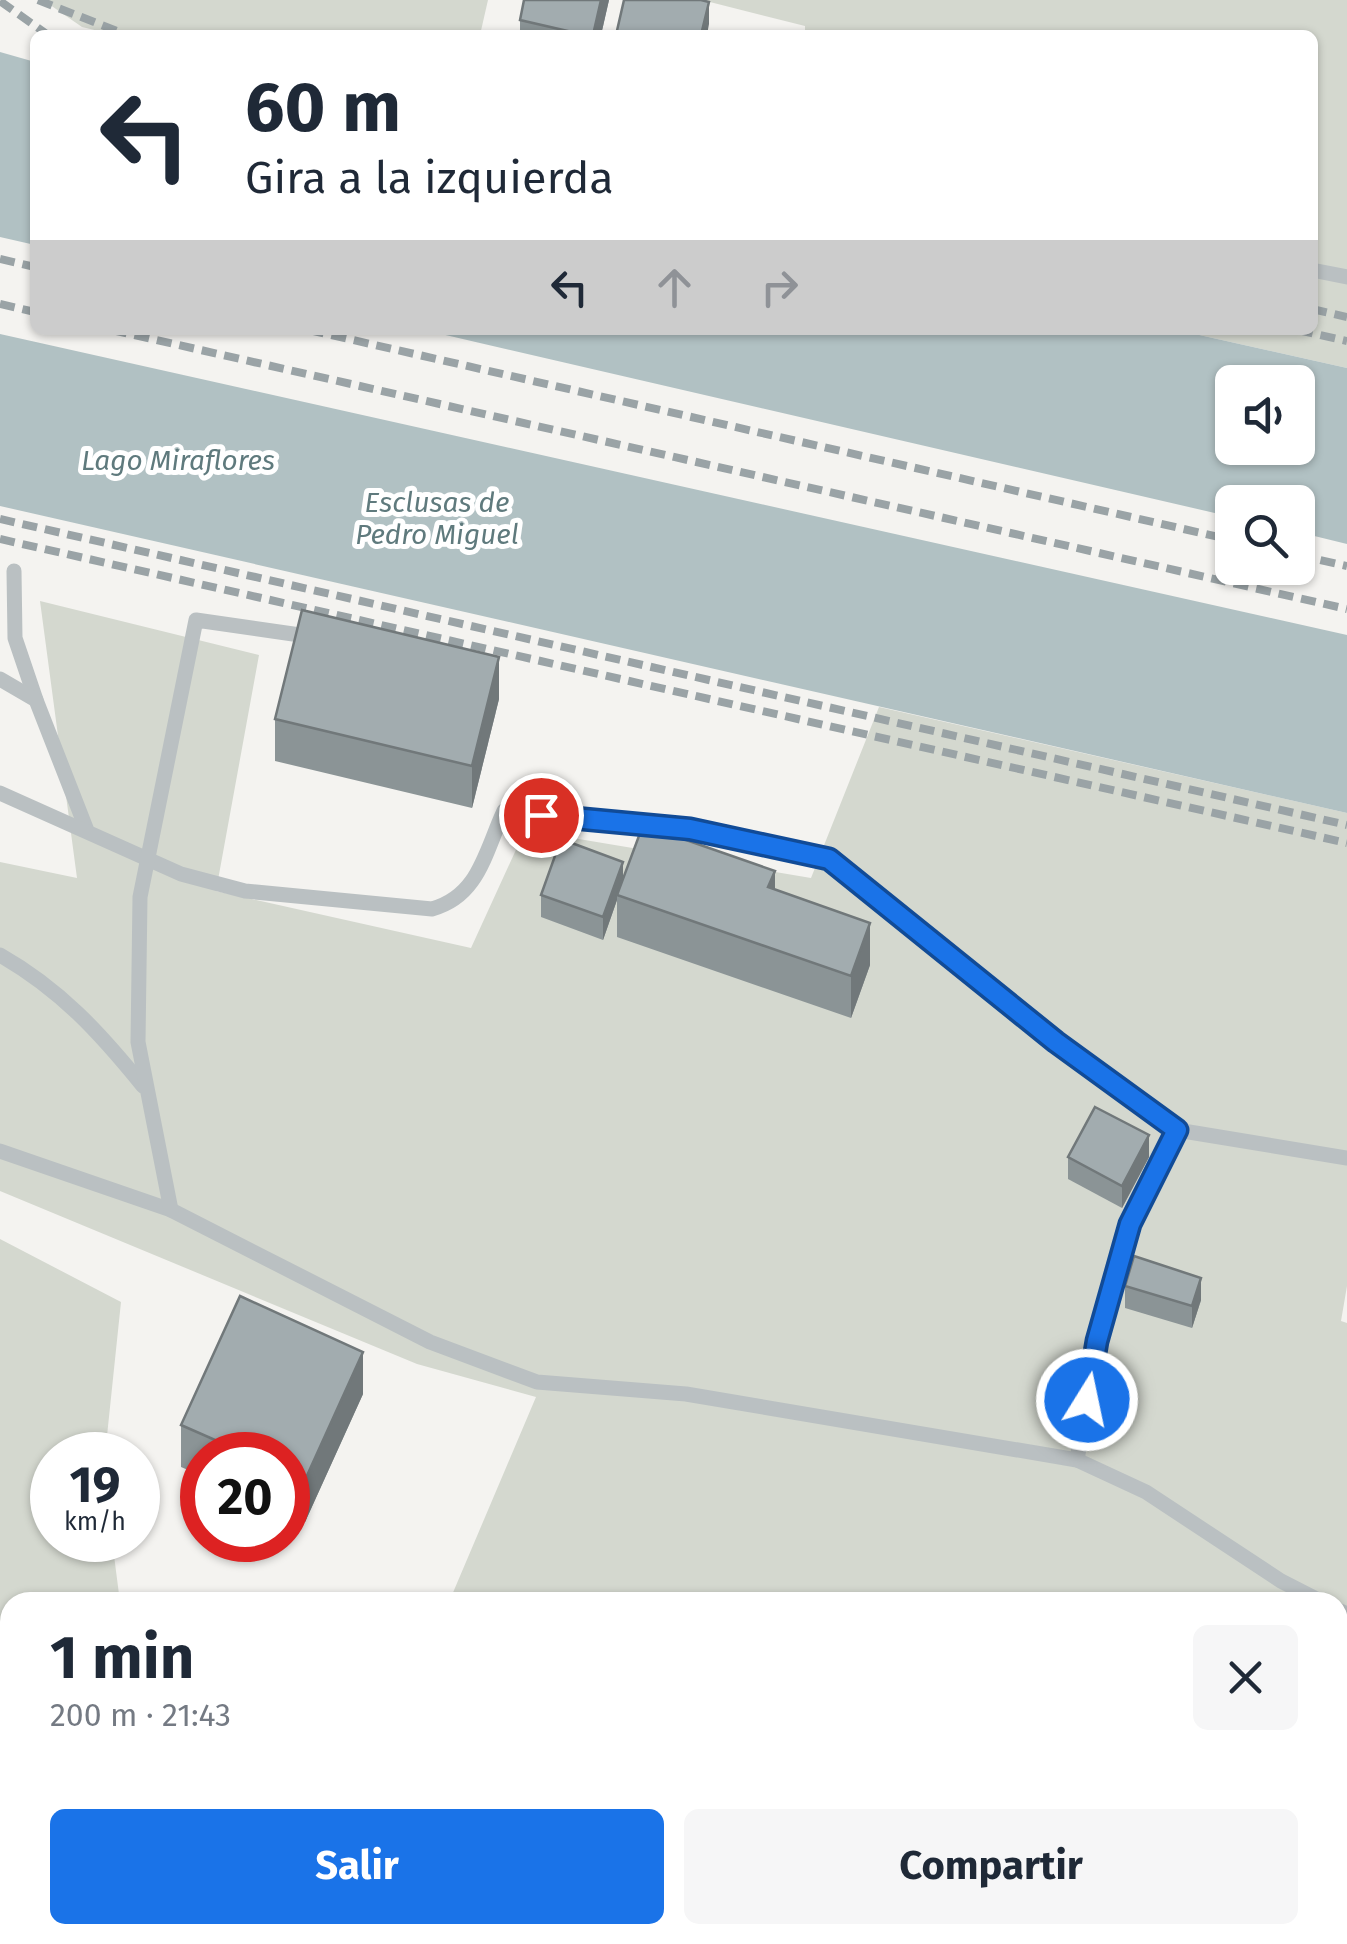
<!DOCTYPE html>
<html lang="es">
<meta charset="utf-8">
<style>
body{margin:0;font-family:"Fira Sans",sans-serif;background:#f6f6f7;color:#1f2937;height:100vh;display:flex;flex-direction:column;font-size:38px;white-space:nowrap}
*{box-sizing:border-box;margin:0}
p{font-size:32px;color:#747a83}
.icon{flex:none;width:55px;height:55px;fill:none;stroke:currentColor;stroke-width:2;stroke-linecap:round;stroke-linejoin:round}
.map{position:relative;flex:1;overflow:hidden}
.side{position:absolute;left:0px;top:1592px;width:1348px;height:352px;display:flex;flex-direction:column;background:#fff;border-radius:30px 30px 0 0;box-shadow:0 2px 8px #0004}
.side>*{flex:none}
.guide{position:absolute;left:30px;top:30px;width:1288px;height:305px;border-radius:15px;box-shadow:0 2px 8px #0004;background:#fff;color:#1f2937;overflow:hidden}
.fabs{position:absolute;left:1215px;top:365px;display:grid;gap:20px}
.fabs a{display:grid;place-items:center;width:100px;height:100px;border-radius:15px;background:#fff;box-shadow:0 2px 8px #0004;font-size:50px}
.speed{position:absolute;left:30px;top:1432px;display:flex;gap:20px;font-size:50px;font-weight:700;text-align:center}
.speed>*{display:grid;place-content:center;width:130px;height:130px;border-radius:50%;background:#fff;box-shadow:0 2px 8px #0004;line-height:1}
.speed small{font-size:25px;font-weight:400}
.speed .limit{border:15px solid #d22;background:#fff;color:#111}
.pin{position:absolute;display:grid;place-items:center;width:85px;height:85px;color:#fff;margin:-42px;border:5px solid #fff;border-radius:50%;box-shadow:0 2px 10px #0007}
.me{position:absolute;width:110px;margin:-55px;rotate:10deg;stroke-linejoin:round;filter:drop-shadow(0 0 8px #0008)}
.turn{display:flex;align-items:center;gap:35px;height:210px;padding:0 50px;font-size:45px}
.turn .icon{width:130px;height:130px;stroke-width:2.5}
.turn b{display:block;font-size:70px;line-height:85px}
.lanes{display:flex;align-items:center;height:95px;padding:0 50px;background:#0003;justify-content:center;gap:50px;direction:ltr}
.lanes .off{opacity:.35}
.round{display:grid;place-items:center;flex:none;width:105px;height:105px;border-radius:15px;background:#f6f6f7}
.overview{display:flex;align-items:center;justify-content:space-between;height:170px;padding:0 50px}
h1{font-size:60px;font-weight:700;line-height:75px}
.action{display:flex;gap:20px;margin-top:auto;padding:20px 50px}
.action a{flex:1;height:115px;border-radius:15px;background:#1a73e8;color:#fff;font-size:40px;font-weight:700;line-height:115px;text-align:center}
.action a+a{background:#f6f6f7;color:#1f2937}
.map>svg:first-child{display:block}
.green{fill:#d4d8cf}
.water{fill:#b1c1c3;fill-rule:evenodd}
.lines{fill:none;stroke-linecap:round;stroke-linejoin:round}
.lane{stroke:#bac0c2;stroke-width:15}
.rail{stroke:#9aa3a6;stroke-width:8;stroke-dasharray:15 8;stroke-linecap:butt}
.wall{fill:#8b9496}
.shaded-wall{fill:#71787a}
.building{fill:#a2acaf;stroke:#71787a;stroke-width:2.5}
.route-casing{stroke:#114b97;stroke-width:25}
.route{stroke:#1a73e8;stroke-width:18}
.labels{text-anchor:middle;dominant-baseline:central;stroke-width:10;stroke-linejoin:round;paint-order:stroke}
.water-label{font-size:28px;font-style:italic;fill:#5f7a7d;stroke:#fff}
</style>
<div class="map">
<svg width="1347" height="1944" viewBox="0 0 1347 1944">
<rect width="100%" height="100%" fill="#f4f3f0"/>
<!-- green -->
<g class="green">
<polygon points="43,0 488,0 480,35 115,35 82,27"/>
<polygon points="702,0 1347,0 1347,368 1177,330 1312,330 1312,35 805,35 805,26"/>
<polygon points="40,601 259,655 216,891 471,948 525,830 811,878 879,707 1347,813 1347,1286 1341,1321 1347,1323 1347,1873 1338,1873 1338,1602 449,1602 536,1397 417,1364 0,1191 0,862 77,878"/>
<polygon points="0,1239 121,1302 105,1455 52,1455 52,1540 112,1540 120,1602 10,1602 10,1857 0,1857"/>
</g>
<!-- water -->
<g class="water">
<polygon points="0,52 35,62 35,245 0,237"/>
<path d="M 424,330 L 1177,330 L 1347,368 L 1347,544 L 1298,532 L 1298,502 L 1232,502 L 1232,517 ZM 1232,382 L 1298,382 L 1298,448 L 1232,448 Z"/>
<polygon points="0,334 1347,635 1347,813 0,506"/>
</g>
<g class="lines">
<!-- lane -->
<g class="lane">
<polyline points="1312,270 1347,277"/>
<polyline points="14,571 15,638 36,700"/>
<polyline points="0,679 36,700 86,828"/>
<path d="M 0,793 L 181,874 L 245,891 L 432,909 C 479,896 485,852 504,811 L 690,829 L 829,859 L 1056,1041 L 1177,1130 L 1347,1158"/>
<path d="M 0,955 C 60,989 100,1033 143,1086"/>
<polyline points="0,1151 171,1210 430,1342 537,1382 686,1394 1077,1460 1146,1492 1281,1581 1322,1602"/>
<polyline points="171,1210 138,1042 140,897 196,620 300,635"/>
<polyline points="1077,1460 1097,1341 1130,1225 1177,1130"/>
<polyline points="1338,1610 1347,1614"/>
</g>
<!-- rail -->
<g class="rail">
<polyline points="38,0 127,35"/>
<polyline points="0,1 48,35"/>
<polyline points="0,259 35,267"/>
<polyline points="0,304 35,312"/>
<polyline points="1312,309 1347,317"/>
<polyline points="112,330 1347,609"/>
<polyline points="309,330 1232,540"/>
<polyline points="1298,330 1347,341"/>
<polyline points="0,519 1347,825"/>
<polyline points="0,539 1347,843"/>
<polyline points="1298,555 1347,566"/>
<polyline points="0,1910 10,1910"/>
<polyline points="1338,1912 1347,1912"/>
</g>
</g>
<!-- wall -->
<g class="wall">
<polygon points="609,0 601,35 520,35 520,20"/>
<polygon points="499,699 472,808 275,761 275,719"/>
<polygon points="623,878 775,889 870,965 851,1018 617,937 617,900 603,940 541,917 541,895"/>
<polygon points="1068,1157 1149,1157 1122,1208 1068,1179"/>
<polygon points="1125,1286 1201,1300 1192,1328 1125,1308"/>
<polygon points="363,1394 305,1522 288,1514 288,1455 202,1455 202,1476 181,1467 181,1425"/>
</g>
<!-- shaded-wall -->
<g class="shaded-wall">
<polygon points="601,0 609,0 601,35 593,35"/>
<polygon points="709,2 709,24 707,35 701,35"/>
<polygon points="499,657 499,699 472,808 472,766"/>
<polygon points="623,862 623,884 617,895 617,900 603,940 603,917"/>
<polygon points="775,871 775,913 768,887"/>
<polygon points="870,923 870,965 851,1018 851,976"/>
<polygon points="1149,1135 1149,1157 1122,1208 1122,1186"/>
<polygon points="1201,1278 1201,1300 1192,1328 1192,1306"/>
<polygon points="363,1352 363,1394 305,1522 305,1480"/>
</g>
<!-- building -->
<g class="building">
<polygon points="524,0 601,0 593,35 585,35 520,20"/>
<polygon points="624,0 701,0 709,2 701,35 616,35"/>
<polygon points="302,610 499,657 472,766 275,719"/>
<polygon points="643,825 775,871 768,887 870,923 851,976 617,895"/>
<polygon points="561,839 623,862 603,917 541,895"/>
<polygon points="1095,1107 1149,1135 1122,1186 1068,1157"/>
<polygon points="1134,1256 1201,1278 1192,1306 1125,1286"/>
<polygon points="240,1296 363,1352 305,1480 288,1472 288,1455 249,1455 181,1425"/>
</g>
<g class="lines">
<defs>
<polyline id="route" points="541,815 690,829 829,859 1056,1042 1177,1130 1130,1224 1097,1341 1087,1400"/>
</defs>
<!-- route casing -->
<use href="#route" class="route-casing"/>
<!-- route -->
<use href="#route" class="route"/>
</g>
<g class="labels">
<!-- water labels -->
<g class="water-label">
<text x="178" y="460">Lago Miraflores</text>
<text x="437" y="502">Esclusas de<tspan x="437" dy="32">Pedro Miguel</tspan></text>
</g>
</g>
</svg>
<div class="fabs">
<a><svg class="icon" aria-label="sound" viewBox="0 0 24 24"><path d="M4 9h4l5-4v14l-5-4H4zM17 9q2 3 0 6"/></svg></a>
<a><svg class="icon" aria-label="search" viewBox="0 0 24 24"><circle cx="10" cy="10" r="6"/><path d="M15 15l6 6"/></svg></a>
</div>
<div class="speed"><div>19<small>km/h</small></div><div class="limit">20</div></div>
<div class="pin" style="left:541px;top:815px;background:#d93025"><svg class="icon" aria-label="arrive" viewBox="0 0 24 24"><path d="M6 21V4h12l-3 4 3 4H6"/></svg></div>
<svg class="me" style="left:1087px;top:1400px" viewBox="-20 -20 40 40"><circle r="17" fill="#1a73e8" stroke="#fff" stroke-width="3"/><path d="M0-11L8 9 0 5-8 9z" fill="#fff"/></svg>
<div class="guide">
<div class="turn"><svg class="icon" aria-label="left" viewBox="0 0 24 24"><path d="M17 20v-9H6M10 6l-5 5 5 5"/></svg><div><b>60 m</b>Gira a la izquierda</div></div>
<div class="lanes"><svg class="icon" aria-label="left" viewBox="0 0 24 24"><path d="M17 20v-9H6M10 6l-5 5 5 5"/></svg><svg class="icon off" aria-label="ahead" viewBox="0 0 24 24"><path d="M12 20V5M6 11l6-6 6 6"/></svg><svg class="icon off" aria-label="right" viewBox="0 0 24 24"><path d="M7 20v-9h11M14 6l5 5-5 5"/></svg></div>
</div>
<section class="side">
<div class="overview"><div><h1>1 min</h1><p>200 m · 21:43</p></div><a class="round"><svg class="icon" aria-label="close" viewBox="0 0 24 24"><path d="M6 6l12 12M18 6L6 18"/></svg></a></div>
<div class="action"><a>Salir</a><a>Compartir</a></div>
</section>
</div>
